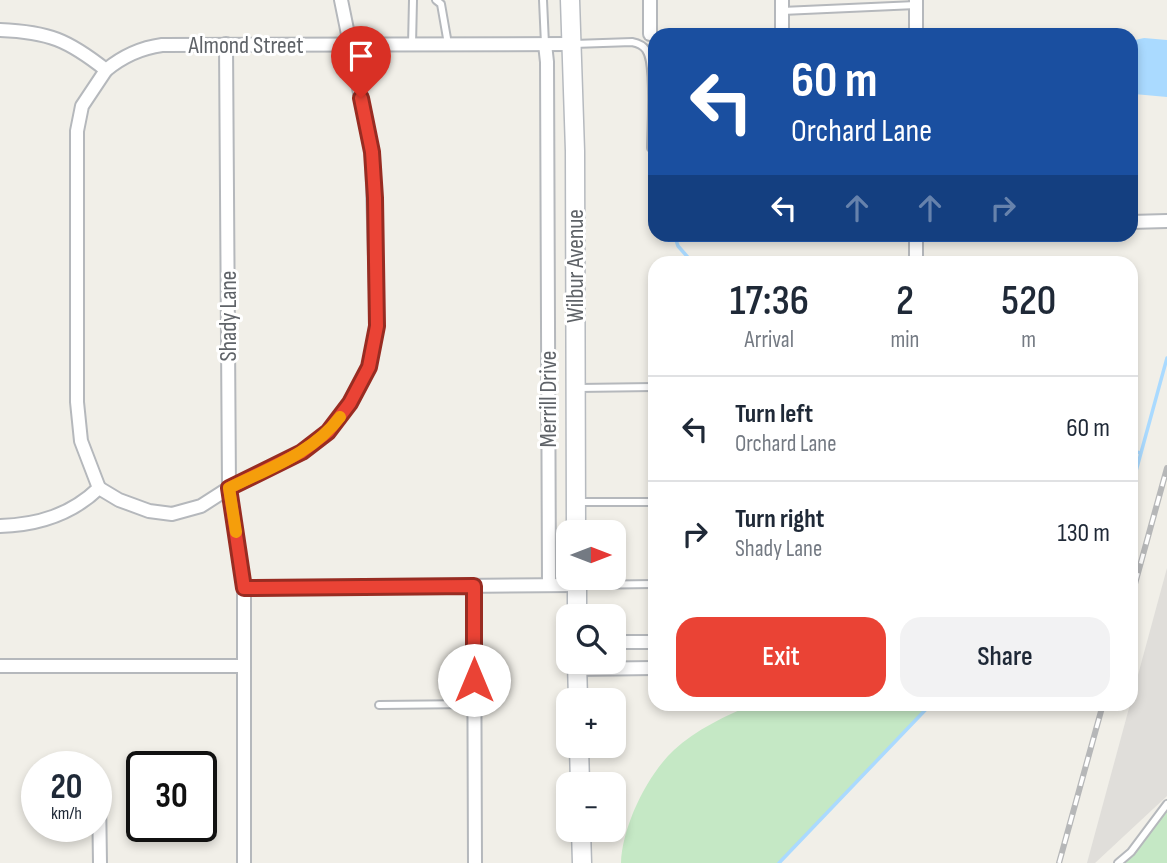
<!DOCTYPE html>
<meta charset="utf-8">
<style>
body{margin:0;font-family:"Sofia Sans Condensed",sans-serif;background:#f2f2f3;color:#1f2937;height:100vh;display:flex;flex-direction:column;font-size:26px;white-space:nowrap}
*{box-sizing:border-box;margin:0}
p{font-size:23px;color:#747a83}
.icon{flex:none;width:38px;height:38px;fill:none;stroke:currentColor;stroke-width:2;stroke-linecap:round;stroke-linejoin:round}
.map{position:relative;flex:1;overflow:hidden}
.details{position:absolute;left:648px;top:256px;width:490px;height:455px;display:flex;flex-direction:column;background:#fff;border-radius:21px;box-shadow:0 4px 10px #0003}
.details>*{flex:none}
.banner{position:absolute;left:648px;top:28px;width:490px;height:214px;border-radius:21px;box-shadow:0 4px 10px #0003;background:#1a4fa0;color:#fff;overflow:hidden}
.needle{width:46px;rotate:90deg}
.controls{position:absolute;left:556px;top:520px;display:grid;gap:14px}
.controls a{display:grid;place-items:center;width:70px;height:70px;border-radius:14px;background:#fff;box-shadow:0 4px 10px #0003;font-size:35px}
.speed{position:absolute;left:21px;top:751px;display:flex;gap:14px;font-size:35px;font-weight:700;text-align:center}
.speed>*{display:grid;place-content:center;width:91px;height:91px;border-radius:50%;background:#fff;box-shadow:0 4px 10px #0003;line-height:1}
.speed small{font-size:18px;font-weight:400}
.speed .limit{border:4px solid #111;border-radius:10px;background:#fff;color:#111}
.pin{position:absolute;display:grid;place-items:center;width:60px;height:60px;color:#fff;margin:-72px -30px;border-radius:50% 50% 50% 0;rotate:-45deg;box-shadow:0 0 7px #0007}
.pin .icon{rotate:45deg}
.me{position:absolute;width:77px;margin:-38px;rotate:0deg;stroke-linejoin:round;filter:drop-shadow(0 0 5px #0008)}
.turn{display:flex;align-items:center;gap:24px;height:147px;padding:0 28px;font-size:32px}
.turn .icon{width:91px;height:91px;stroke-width:2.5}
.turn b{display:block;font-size:49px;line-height:60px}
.lanes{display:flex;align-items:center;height:66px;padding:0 28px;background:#0003;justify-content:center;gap:35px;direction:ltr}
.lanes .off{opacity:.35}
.eta{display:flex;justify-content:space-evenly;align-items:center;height:119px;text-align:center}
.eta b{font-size:42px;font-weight:600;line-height:49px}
.action{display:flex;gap:14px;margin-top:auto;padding:14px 28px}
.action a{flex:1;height:80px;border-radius:21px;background:#ea4335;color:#fff;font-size:28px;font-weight:600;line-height:80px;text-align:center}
.action a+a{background:#f2f2f3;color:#1f2937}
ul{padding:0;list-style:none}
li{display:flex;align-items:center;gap:21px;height:105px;padding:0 28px;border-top:2px solid #e0e1e3}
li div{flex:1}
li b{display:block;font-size:26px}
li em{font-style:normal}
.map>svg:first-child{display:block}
.industrial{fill:#e0deda}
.green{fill:#c5e8c5}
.water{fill:#aadaff}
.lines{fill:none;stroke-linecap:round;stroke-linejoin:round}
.stream{stroke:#aadaff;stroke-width:3.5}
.service-casing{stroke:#b5b8bc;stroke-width:10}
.minor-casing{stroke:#b5b8bc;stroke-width:16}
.secondary-casing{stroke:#b6babf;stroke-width:21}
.service{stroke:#fff;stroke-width:6}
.minor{stroke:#fff;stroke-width:12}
.secondary{stroke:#fff;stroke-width:18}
.rail-casing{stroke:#b6b7b8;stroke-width:6}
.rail{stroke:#fff;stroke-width:3.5;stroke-dasharray:10;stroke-linecap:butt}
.route-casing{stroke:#982c22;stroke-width:18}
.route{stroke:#ea4335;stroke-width:12}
.slow{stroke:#f59e0b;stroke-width:12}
.labels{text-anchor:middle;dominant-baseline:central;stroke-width:6;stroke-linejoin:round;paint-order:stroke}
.street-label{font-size:24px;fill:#5f6368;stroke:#fff}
</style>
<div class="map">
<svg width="1167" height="863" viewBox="0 0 1167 863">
<rect width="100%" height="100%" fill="#f1efe8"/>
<!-- industrial -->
<polygon class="industrial" points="1167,568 1167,796 1095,863 1087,863"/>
<!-- green -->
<g class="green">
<path d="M 754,704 L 931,704 L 779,863 L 621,863 C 622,827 647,775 674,750 C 695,730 727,715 754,704 Z"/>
<polygon points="1167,804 1167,863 1118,863"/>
</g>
<!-- water -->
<path class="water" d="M 1144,38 L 1167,40 L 1167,97 L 1134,94 C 1130,78 1130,55 1135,40 Z"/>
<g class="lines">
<!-- stream -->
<g class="stream">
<polyline points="674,234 678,246 692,262"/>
<polyline points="1130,449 1140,453"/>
<polyline points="1130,493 1167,358"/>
<polyline points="779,863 931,704"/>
</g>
<defs>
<g id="service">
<polyline points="436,0 441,4 448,44"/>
<polyline points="543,0 545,44"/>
<polyline points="782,11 916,5"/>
<path d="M 574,44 L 632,42 C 637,43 643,45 646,50 C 656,64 651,128 651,148"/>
<polyline points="412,45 413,0"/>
<polyline points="578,388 654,387"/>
<polyline points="578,502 654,502"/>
<polyline points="579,585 654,584"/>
<polyline points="379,705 474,704"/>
<polyline points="1118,863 1131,852 1167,804"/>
</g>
<g id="minor">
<polyline points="650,0 650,34"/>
<polyline points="782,0 782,35"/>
<polyline points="916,0 916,35"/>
<path d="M 0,30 C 49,32 68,40 106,70 C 123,56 140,48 162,45 L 571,44"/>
<polyline points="226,44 229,488 244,588 244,863"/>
<polyline points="545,44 547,62 549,585"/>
<polyline points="1130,222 1167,221"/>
<polyline points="916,262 916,234"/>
<polyline points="99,488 81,441 77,402 77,131 82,106 106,70"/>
<path d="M 0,526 C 38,525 71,515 99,488 L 119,500 L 149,511 L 172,514 L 201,506 L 229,488 L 302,452 L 328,432 L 350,403 L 369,367 L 377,326 L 372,152 L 341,0"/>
<polyline points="474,586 475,863"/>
<polyline points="244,588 577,585"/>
<polyline points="614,642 654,642"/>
<polyline points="0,666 244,666"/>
<polyline points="577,669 654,668"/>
<polyline points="99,795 100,863"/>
</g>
<g id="secondary">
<polyline points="570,0 575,151 576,532"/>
<polyline points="577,578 577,616"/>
<polyline points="577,662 578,700"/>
<polyline points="579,746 580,784"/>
<polyline points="581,830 582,863"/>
</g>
</defs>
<!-- service casing -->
<use href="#service" class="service-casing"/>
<!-- minor casing -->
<use href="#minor" class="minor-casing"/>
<!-- secondary casing -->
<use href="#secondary" class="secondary-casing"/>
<!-- service -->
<use href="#service" class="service"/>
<!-- minor -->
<use href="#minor" class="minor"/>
<!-- secondary -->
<use href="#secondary" class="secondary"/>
<defs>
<g id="rail">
<polyline points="1130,602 1167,468"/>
<polyline points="1059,863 1103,704"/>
</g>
</defs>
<!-- rail casing -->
<use href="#rail" class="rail-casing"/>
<!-- rail -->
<use href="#rail" class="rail"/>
</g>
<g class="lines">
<defs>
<polyline id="route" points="361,98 372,152 375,198 377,326 369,367 350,403 328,432 302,452 229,488 244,588 474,586 474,680"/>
</defs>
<!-- route casing -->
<use href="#route" class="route-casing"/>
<!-- route -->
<use href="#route" class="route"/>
<!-- slow -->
<path class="slow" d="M 236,532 L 229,488 C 269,468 313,453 340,417"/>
</g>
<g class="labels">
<!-- street labels -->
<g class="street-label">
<text x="246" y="45">Almond Street</text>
<text transform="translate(575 266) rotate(-90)">Wilbur Avenue</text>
<text transform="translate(228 316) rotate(-90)">Shady Lane</text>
<text transform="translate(548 399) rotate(-90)">Merrill Drive</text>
</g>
</g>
</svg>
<div class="controls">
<a><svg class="needle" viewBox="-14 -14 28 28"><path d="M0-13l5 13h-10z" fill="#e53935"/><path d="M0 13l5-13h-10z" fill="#747a83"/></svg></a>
<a><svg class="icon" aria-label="search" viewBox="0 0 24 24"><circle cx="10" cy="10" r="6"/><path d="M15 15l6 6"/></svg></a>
<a>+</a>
<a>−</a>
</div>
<div class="speed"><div>20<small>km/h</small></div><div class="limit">30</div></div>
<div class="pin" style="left:361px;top:98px;background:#d93025"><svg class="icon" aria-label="arrive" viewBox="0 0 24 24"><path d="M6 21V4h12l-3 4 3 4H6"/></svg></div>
<svg class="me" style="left:474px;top:680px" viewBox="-20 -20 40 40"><circle r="19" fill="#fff"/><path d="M0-13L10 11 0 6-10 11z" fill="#ea4335"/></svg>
<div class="banner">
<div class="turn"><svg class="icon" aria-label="left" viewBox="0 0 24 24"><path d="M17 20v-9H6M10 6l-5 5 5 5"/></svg><div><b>60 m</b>Orchard Lane</div></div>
<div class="lanes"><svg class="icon" aria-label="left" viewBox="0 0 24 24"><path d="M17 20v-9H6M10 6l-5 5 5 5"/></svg><svg class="icon off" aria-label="ahead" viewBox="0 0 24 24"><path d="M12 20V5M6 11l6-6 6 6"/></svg><svg class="icon off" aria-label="ahead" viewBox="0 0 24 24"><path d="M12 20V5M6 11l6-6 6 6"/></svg><svg class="icon off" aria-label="right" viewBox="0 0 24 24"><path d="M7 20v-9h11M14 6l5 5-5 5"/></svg></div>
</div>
<section class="details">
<div class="eta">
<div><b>17:36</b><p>Arrival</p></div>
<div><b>2</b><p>min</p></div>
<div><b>520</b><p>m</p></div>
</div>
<ul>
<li><svg class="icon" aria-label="left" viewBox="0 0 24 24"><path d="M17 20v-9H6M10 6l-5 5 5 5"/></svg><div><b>Turn left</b><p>Orchard Lane</p></div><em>60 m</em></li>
<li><svg class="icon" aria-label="right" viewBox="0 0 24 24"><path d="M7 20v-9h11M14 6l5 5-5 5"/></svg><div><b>Turn right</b><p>Shady Lane</p></div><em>130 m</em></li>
</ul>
<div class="action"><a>Exit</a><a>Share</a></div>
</section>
</div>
